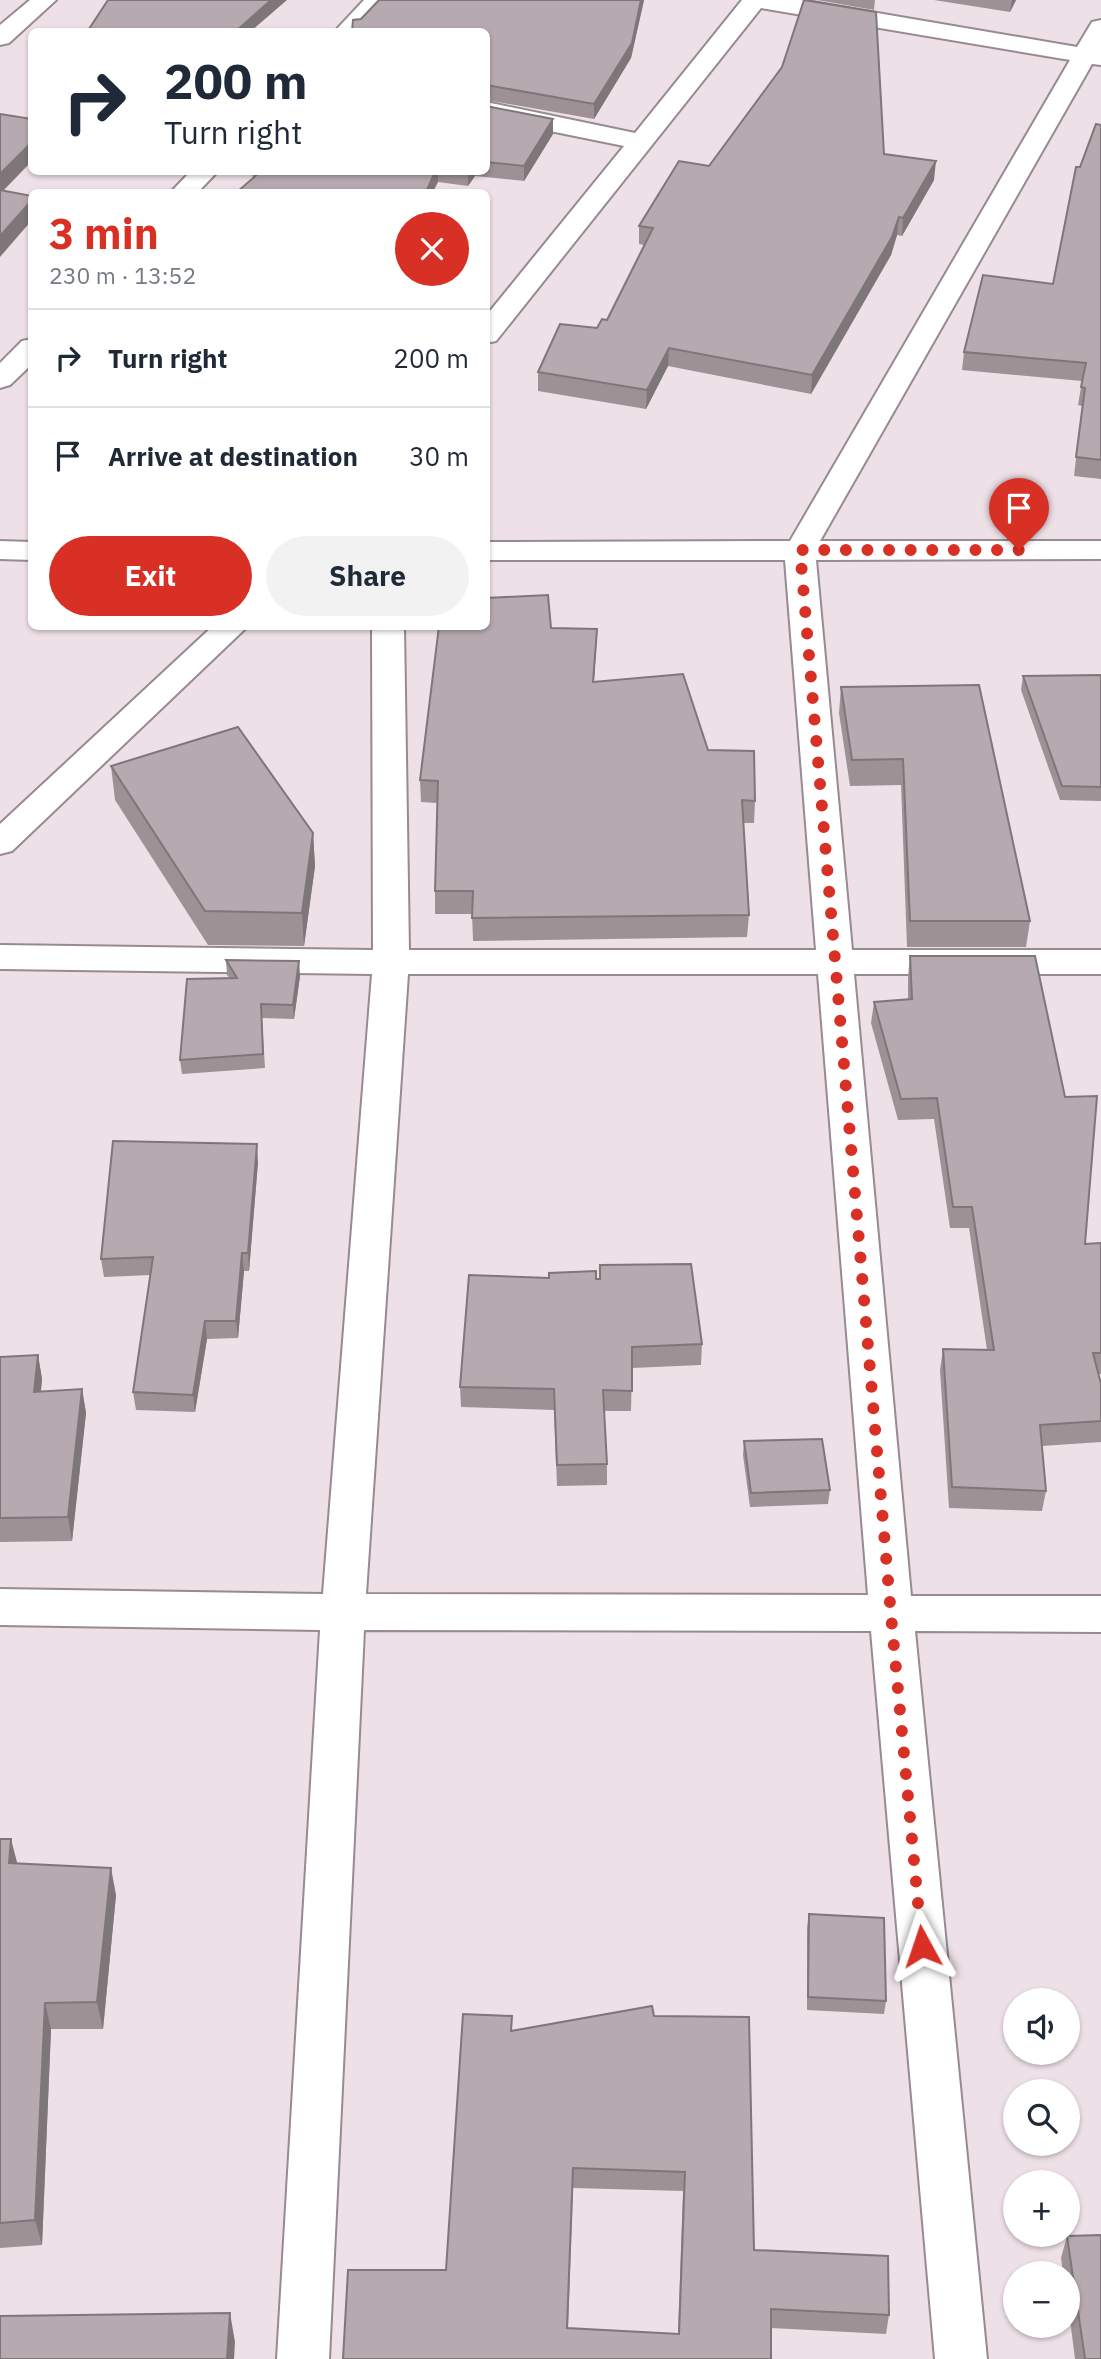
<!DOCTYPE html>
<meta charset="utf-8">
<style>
body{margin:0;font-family:"IBM Plex Sans",sans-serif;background:#f2f2f3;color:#1f2937;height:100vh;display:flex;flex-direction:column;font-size:26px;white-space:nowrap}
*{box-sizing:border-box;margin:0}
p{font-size:23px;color:#747a83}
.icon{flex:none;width:38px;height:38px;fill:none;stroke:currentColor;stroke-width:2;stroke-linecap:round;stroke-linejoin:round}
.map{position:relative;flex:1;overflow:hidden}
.details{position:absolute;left:28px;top:189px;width:462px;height:441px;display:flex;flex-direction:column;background:#fff;border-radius:10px;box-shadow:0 2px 5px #0004}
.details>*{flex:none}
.banner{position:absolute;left:28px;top:28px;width:462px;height:147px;border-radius:10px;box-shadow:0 2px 5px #0004;background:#fff;color:#1f2937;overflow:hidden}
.buttons{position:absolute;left:1003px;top:1988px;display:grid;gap:14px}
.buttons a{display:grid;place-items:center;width:77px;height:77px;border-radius:50%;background:#fff;box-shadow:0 2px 5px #0004;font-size:35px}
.pin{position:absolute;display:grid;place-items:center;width:60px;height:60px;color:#fff;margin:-72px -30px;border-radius:50% 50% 50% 0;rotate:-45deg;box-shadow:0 0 7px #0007}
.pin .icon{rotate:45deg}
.me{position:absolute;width:77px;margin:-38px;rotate:355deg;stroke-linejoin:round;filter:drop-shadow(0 0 5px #0008)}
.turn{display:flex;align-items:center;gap:24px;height:147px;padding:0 21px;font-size:32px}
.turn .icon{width:91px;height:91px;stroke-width:2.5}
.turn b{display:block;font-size:49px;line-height:60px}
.round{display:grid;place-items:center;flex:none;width:74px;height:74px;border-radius:37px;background:#f2f2f3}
.head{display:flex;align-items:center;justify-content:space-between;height:119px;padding:0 21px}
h1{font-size:42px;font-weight:700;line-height:52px;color:#d93025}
.button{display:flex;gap:14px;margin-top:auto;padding:14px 21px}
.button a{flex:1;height:80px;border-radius:42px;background:#d93025;color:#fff;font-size:28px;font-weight:700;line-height:80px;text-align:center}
.button a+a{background:#f2f2f3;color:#1f2937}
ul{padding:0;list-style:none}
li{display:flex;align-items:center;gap:21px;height:98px;padding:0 21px;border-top:2px solid #e0e1e3}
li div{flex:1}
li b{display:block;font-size:26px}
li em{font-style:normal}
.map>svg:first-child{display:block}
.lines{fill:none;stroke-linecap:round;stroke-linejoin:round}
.minor-casing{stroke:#978a90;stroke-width:4}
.minor{fill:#fff;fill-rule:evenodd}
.wall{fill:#9d9196;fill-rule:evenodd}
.shaded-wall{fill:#7f767a}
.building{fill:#b6a9af;stroke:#7f767a;stroke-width:2;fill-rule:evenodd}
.route{stroke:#d93025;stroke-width:12;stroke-dasharray:0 21.6}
</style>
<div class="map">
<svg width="1101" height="2359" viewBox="0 0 1101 2359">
<rect width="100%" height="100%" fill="#eee0e7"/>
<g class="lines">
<defs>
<g id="minor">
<polygon points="30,0 56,0 9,43 0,45 0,25"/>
<polygon points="364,0 390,0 360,32 334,32"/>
<path d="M 742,0 L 801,0 L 1077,47 L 1092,22 L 1101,20 L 1101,65 L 1092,64 L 820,541 L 1101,541 L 1101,559 L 816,560 L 852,950 L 1101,950 L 1101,974 L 854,974 L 911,1596 L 1101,1596 L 1101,1632 L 915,1631 L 987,2359 L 935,2359 L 871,1631 L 364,1630 L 329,2359 L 277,2359 L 320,1630 L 0,1625 L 0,1589 L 323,1594 L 372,974 L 0,969 L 0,945 L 373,950 L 372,626 L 404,626 L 409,950 L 816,950 L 785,560 L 486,560 L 486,542 L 790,541 L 1070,60 L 761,8 L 496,341 L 486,343 L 486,316 L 624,146 L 486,118 L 486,102 L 635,133 ZM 408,974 L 818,974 L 868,1595 L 366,1594 Z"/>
<polygon points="190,172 217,172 198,192 171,192"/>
<polygon points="32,339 32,364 10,385 0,388 0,363 22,341"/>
<polygon points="0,541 32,542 32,560 0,559"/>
<polygon points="213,626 248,626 12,851 0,854 0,824"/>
</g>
</defs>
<!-- minor casing -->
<use href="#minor" class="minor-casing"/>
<!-- minor -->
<use href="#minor" class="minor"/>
</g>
<!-- wall -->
<g class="wall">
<polygon points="379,0 644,0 631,58 594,119 486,100 486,32 361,19"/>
<polygon points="817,0 875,0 874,10"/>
<polygon points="934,0 1016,0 1010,12"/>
<polygon points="486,106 553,134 524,181 475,176 468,186 438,182 253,179 252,172 486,172"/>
<polygon points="1101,125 1101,479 1074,476 1082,406 1078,405 1082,381 962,370 964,352 1053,284 1080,167"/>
<polygon points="884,154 934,180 902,236 897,235 891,255 811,394 668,366 646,409 538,391 538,372 607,320 644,245 639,244 639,226 709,166"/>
<polygon points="32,454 32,479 28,460"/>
<polygon points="551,628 597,629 594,682 708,750 755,801 754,823 743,823 749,915 747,937 473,941 472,914 435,914 435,891 437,803 421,802 420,780"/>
<polygon points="1101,675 1101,801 1060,800 1021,690 1023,676"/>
<polygon points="979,685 1030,921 1026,947 907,947 901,785 850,786 839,713 841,687"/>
<polygon points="111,766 313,833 315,866 304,946 208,945 115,800"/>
<polygon points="910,956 1085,1244 1101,1243 1101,1374 1098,1374 1101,1384 1101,1442 1042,1446 1046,1491 1042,1511 949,1508 940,1370 943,1349 987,1350 969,1228 950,1228 934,1119 898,1120 871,1023 874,1002 908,1000 908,977"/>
<polygon points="226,960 300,976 294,1019 262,1018 265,1068 182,1074 180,1060 230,979 227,975"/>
<polygon points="258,1162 249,1271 244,1271 238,1338 207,1339 195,1412 136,1410 133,1392 151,1275 104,1277 101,1259"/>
<polygon points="596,1279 702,1344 701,1365 632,1368 631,1411 604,1411 607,1464 607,1485 557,1486 554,1410 461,1407 460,1387"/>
<polygon points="38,1355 42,1379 41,1392 82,1389 86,1413 72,1541 0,1542 0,1357"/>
<polygon points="744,1441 830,1490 828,1504 750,1507 743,1455"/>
<polygon points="0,1839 17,1863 116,1895 103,2029 51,2029 42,2245 0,2248"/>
<polygon points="809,1914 886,2001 884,2014 807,2010 807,1928"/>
<path d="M 512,2016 L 512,2030 L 654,2016 L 754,2250 L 889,2315 L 886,2334 L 771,2328 L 343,2359 L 446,2270 ZM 573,2188 L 683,2191 L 678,2334 L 568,2328 Z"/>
<polygon points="1067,2236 1101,2359 1075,2359 1068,2304 1068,2273 1063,2273 1061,2258"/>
</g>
<!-- shaded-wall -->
<g class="shaded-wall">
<polygon points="271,0 287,0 250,32 235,32"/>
<polygon points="641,0 644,0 631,58 594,119 594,104"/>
<polygon points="1012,0 1016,0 1010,12"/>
<polygon points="553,119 553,134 524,181 524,166"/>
<polygon points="32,142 32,161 0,194 0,174"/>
<polygon points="936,161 934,180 902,236 903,218"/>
<polygon points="435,172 438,172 438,182 433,192 426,192"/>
<polygon points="468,172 475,172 475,176 468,186"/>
<polygon points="32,200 32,220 0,257 0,236"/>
<polygon points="899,217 897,235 891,255 811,394 812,375"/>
<polygon points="669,348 668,366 646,409 647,390"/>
<polygon points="597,629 596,651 592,704 593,682"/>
<polygon points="313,833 315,866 304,946 302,913"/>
<polygon points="299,961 300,976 294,1019 293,1005"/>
<polygon points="257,1144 258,1162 249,1271 248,1253"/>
<polygon points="242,1253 244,1271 238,1338 236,1321"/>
<polygon points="205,1321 207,1339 195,1412 193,1395"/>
<polygon points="38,1355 42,1379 38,1416 34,1392"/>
<polygon points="82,1389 86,1413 72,1541 68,1517"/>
<polygon points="11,1839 18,1866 9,1863"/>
<polygon points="111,1868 116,1895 103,2029 97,2002"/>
<polygon points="45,2003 51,2029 42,2245 35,2220"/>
<polygon points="230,2313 235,2342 234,2359 227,2359"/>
</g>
<!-- building -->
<g class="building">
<polygon points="108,0 271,0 235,32 87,32"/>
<polygon points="379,0 641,0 632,43 594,104 486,85 486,32 352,32 353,20 361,19"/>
<polygon points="804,0 876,12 884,154 936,161 903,218 899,217 892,237 812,375 669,348 647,390 538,372 560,324 597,328 602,319 607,320 653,228 639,226 679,161 709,166 782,67"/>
<polygon points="486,106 553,119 524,166 486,162"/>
<polygon points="0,114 32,119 32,142 0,174"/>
<polygon points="1096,124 1101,125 1101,460 1076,457 1085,388 1081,387 1086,363 964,352 983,275 1053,284 1076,167 1080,167"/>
<polygon points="260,172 435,172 426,192 237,192"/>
<polygon points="0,190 32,196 32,200 0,236"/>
<polygon points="548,595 551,628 597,629 593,682 683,674 708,750 754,751 755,801 742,800 749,915 472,918 473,891 435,891 438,781 420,780 439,626 486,626 486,598"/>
<polygon points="1101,675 1101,787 1062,786 1023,676"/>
<polygon points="979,685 1030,921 910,921 903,759 852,760 841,687"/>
<polygon points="238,727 313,833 302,913 205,911 111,766"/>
<polygon points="910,956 1035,956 1065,1097 1097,1096 1085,1244 1101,1243 1101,1353 1093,1353 1101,1384 1101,1421 1040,1425 1046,1491 952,1487 943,1349 994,1350 972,1207 953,1207 937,1098 901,1099 874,1002 912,999"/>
<polygon points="226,960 299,961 293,1005 261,1004 263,1054 180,1060 187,979 237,978"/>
<polygon points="113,1141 257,1144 248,1253 242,1253 236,1321 205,1321 193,1395 133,1392 153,1257 101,1259"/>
<polygon points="691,1264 702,1344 632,1347 632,1391 603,1390 607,1464 557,1465 554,1389 460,1387 469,1275 549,1278 549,1273 596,1271 596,1279 600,1279 600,1265"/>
<polygon points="38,1355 34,1392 82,1389 68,1517 0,1518 0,1357"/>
<polygon points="822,1439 830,1490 751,1493 744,1441"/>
<polygon points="0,1839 11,1839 9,1863 111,1868 97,2002 45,2003 35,2220 0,2223"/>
<polygon points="809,1914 884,1918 886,2001 808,1997"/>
<path d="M 652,2006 L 654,2016 L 749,2017 L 754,2250 L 888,2256 L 889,2315 L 771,2309 L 771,2359 L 343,2359 L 348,2270 L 446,2270 L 463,2014 L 512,2016 L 511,2031 ZM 573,2168 L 685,2172 L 679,2334 L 567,2328 Z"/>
<polygon points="1101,2235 1101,2359 1085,2359 1067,2236"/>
<polygon points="230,2313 227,2359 0,2359 0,2316"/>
</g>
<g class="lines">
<!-- route -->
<polyline class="route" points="922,1946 891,1615 800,550 1019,550"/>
</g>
</svg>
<div class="buttons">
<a><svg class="icon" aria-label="sound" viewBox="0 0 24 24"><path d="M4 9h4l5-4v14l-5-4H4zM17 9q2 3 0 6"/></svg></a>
<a><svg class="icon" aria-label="search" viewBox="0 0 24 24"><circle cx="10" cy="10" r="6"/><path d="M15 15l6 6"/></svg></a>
<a>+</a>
<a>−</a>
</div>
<div class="pin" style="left:1019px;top:550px;background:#d93025"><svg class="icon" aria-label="arrive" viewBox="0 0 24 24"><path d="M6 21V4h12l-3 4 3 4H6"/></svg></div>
<svg class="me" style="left:922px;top:1946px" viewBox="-20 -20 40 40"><path d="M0-17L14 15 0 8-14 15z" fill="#d93025" stroke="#fff" stroke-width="4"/></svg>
<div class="banner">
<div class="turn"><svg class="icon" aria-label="right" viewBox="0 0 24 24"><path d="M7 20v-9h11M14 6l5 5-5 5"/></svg><div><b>200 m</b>Turn right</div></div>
</div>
<section class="details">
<div class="head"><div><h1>3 min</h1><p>230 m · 13:52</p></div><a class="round" style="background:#d93025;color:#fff"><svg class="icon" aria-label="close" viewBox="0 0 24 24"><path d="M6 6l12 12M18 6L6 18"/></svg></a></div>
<ul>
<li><svg class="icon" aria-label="right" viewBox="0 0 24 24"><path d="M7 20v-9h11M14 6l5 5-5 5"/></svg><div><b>Turn right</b></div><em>200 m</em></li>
<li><svg class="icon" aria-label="arrive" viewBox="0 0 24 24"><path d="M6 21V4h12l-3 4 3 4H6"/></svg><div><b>Arrive at destination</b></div><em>30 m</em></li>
</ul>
<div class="button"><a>Exit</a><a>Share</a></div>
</section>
</div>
